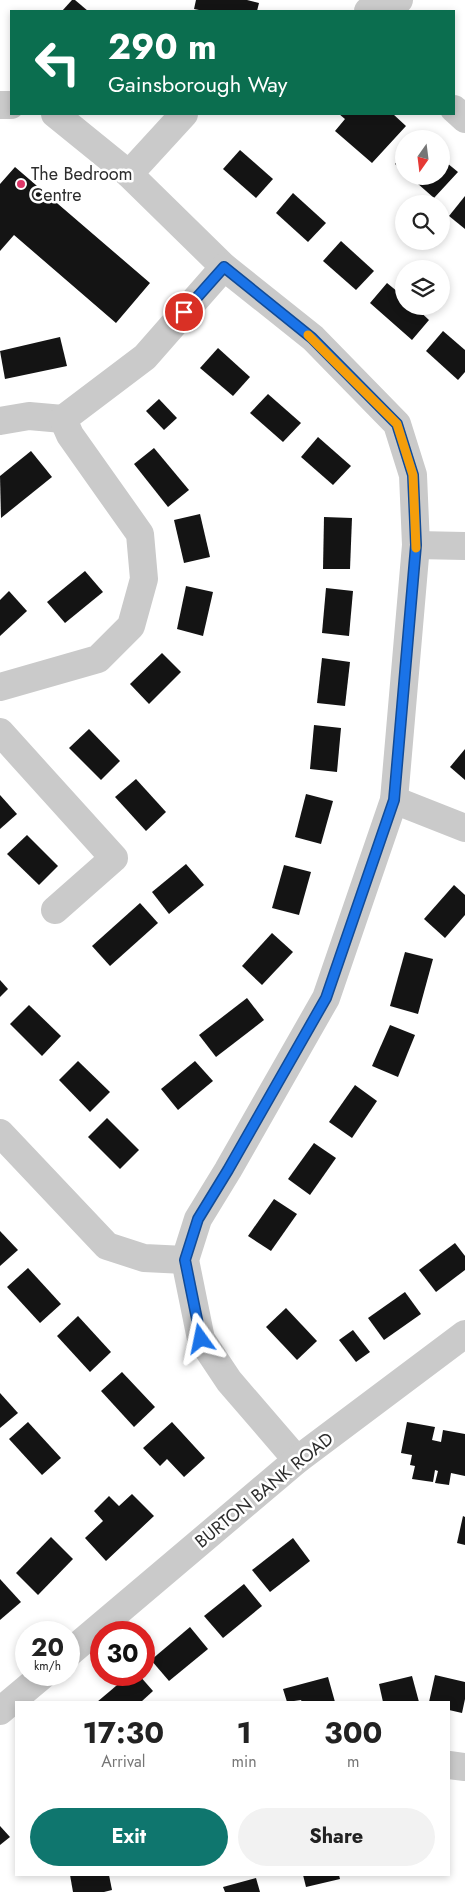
<!DOCTYPE html>
<style>
body{margin:0;font-family:Jost,sans-serif;background:#f2f2f2;color:#222;height:100vh;display:flex;flex-direction:column;font-size:19px;white-space:nowrap}
*{box-sizing:border-box;margin:0}
p{font-size:16px;color:#767676}
.icon{flex:none;width:28px;height:28px;fill:none;stroke:currentColor;stroke-width:2;stroke-linecap:round;stroke-linejoin:round}
.map{position:relative;flex:1;overflow:hidden}
.panel{position:absolute;left:15px;top:1701px;width:435px;height:175px;display:flex;flex-direction:column;background:#fff;border-radius:0px;box-shadow:0 2px 8px #0003}
.panel>*{flex:none}
.hud{position:absolute;left:10px;top:10px;width:445px;height:105px;border-radius:0px;box-shadow:0 2px 8px #0003;background:#0b6e4f;color:#fff;overflow:hidden}
.needle{width:32px;rotate:194deg}
.tools{position:absolute;left:395px;top:130px;display:grid;gap:10px}
.tools a{display:grid;place-items:center;width:55px;height:55px;border-radius:50%;background:#fff;box-shadow:0 2px 8px #0003;font-size:25px}
.speed{position:absolute;left:15px;top:1621px;display:flex;gap:10px;font-size:25px;font-weight:700;text-align:center}
.speed>*{display:grid;place-content:center;width:65px;height:65px;border-radius:50%;background:#fff;box-shadow:0 2px 8px #0003;line-height:1}
.speed small{font-size:12px;font-weight:400}
.speed .limit{border:8px solid #d22;background:#fff;color:#111}
.pin{position:absolute;display:grid;place-items:center;width:42px;height:42px;color:#fff;margin:-21px;border:2px solid #fff;border-radius:50%;box-shadow:0 1px 5px #0007}
.me{position:absolute;width:55px;margin:-28px;rotate:348deg;stroke-linejoin:round;filter:drop-shadow(0 0 4px #0008)}
.turn{display:flex;align-items:center;gap:18px;height:105px;padding:0 15px;font-size:22px}
.turn .icon{width:65px;height:65px;stroke-width:2.5}
.turn b{display:block;font-size:35px;line-height:42px}
.eta{display:flex;justify-content:space-evenly;align-items:center;height:85px;text-align:center}
.eta b{font-size:30px;font-weight:700;line-height:35px}
.primary-button{display:flex;gap:10px;margin-top:auto;padding:10px 15px}
.primary-button a{flex:1;height:58px;border-radius:30px;background:#0f766e;color:#fff;font-size:20px;font-weight:700;line-height:58px;text-align:center}
.primary-button a+a{background:#f2f2f2;color:#222}
.map>svg:first-child{display:block}
.building{fill:#141414}
.lines{fill:none;stroke-linecap:round;stroke-linejoin:round}
.street{stroke:#cacaca;stroke-width:28}
.route-casing{stroke:#114b97;stroke-width:12}
.route{stroke:#1a73e8;stroke-width:9}
.slow{stroke:#f59e0b;stroke-width:9}
.poi-dot{fill:#dd3668;stroke:#fff;stroke-width:2}
.labels{text-anchor:middle;dominant-baseline:central;stroke-width:5;stroke-linejoin:round;paint-order:stroke}
.poi-label{font-size:18px;fill:#2d2d2d;stroke:#fff;text-anchor:start}
.street-label{font-size:18px;fill:#2d2d2d;stroke:#fff}
</style>
<div class="map">
<svg width="465" height="1892" viewBox="0 0 465 1892">
<rect width="100%" height="100%" fill="#fff"/>
<!-- building -->
<g class="building">
<polygon points="72,0 75,0 88,11 62,11"/>
<polygon points="196,0 247,0 259,3 257,11 204,11 194,9"/>
<polygon points="339,114 393,114 406,126 372,163 335,131 345,119"/>
<polygon points="240,150 273,179 256,198 223,169"/>
<polygon points="404,153 404,171 395,164"/>
<polygon points="441,158 458,172 434,198 409,176 441,176"/>
<polygon points="15,167 150,283 116,323 14,235 0,251 0,184"/>
<polygon points="293,193 326,223 308,242 276,213"/>
<polygon points="465,196 465,229 449,216"/>
<polygon points="341,241 374,271 356,290 323,261"/>
<polygon points="387,283 404,297 404,306 414,306 429,320 412,340 370,303"/>
<polygon points="443,331 465,350 465,372 458,380 426,351"/>
<polygon points="60,337 67,366 5,379 0,351"/>
<polygon points="218,348 250,377 233,396 200,368"/>
<polygon points="268,394 301,423 283,442 250,413"/>
<polygon points="159,399 177,418 164,430 146,411"/>
<polygon points="318,437 351,466 333,485 301,457"/>
<polygon points="154,448 189,490 168,507 134,464"/>
<polygon points="31,451 52,477 1,518 0,476"/>
<polygon points="200,514 210,557 184,563 174,520"/>
<polygon points="324,517 352,518 350,569 323,569"/>
<polygon points="85,571 103,592 65,623 47,602"/>
<polygon points="186,586 213,592 203,636 177,629"/>
<polygon points="326,588 353,591 349,636 322,633"/>
<polygon points="9,591 27,611 0,636 0,600"/>
<polygon points="162,653 181,672 149,704 130,684"/>
<polygon points="322,658 350,662 345,706 317,703"/>
<polygon points="314,725 341,728 337,772 310,769"/>
<polygon points="89,729 120,761 101,780 69,748"/>
<polygon points="465,749 465,780 450,767"/>
<polygon points="136,779 166,812 146,831 115,797"/>
<polygon points="306,794 333,801 321,844 295,837"/>
<polygon points="0,795 17,814 0,829"/>
<polygon points="27,835 58,866 39,885 7,854"/>
<polygon points="186,864 204,885 169,914 152,892"/>
<polygon points="284,865 311,872 299,915 272,908"/>
<polygon points="454,885 465,895 465,915 445,938 424,919"/>
<polygon points="140,903 158,923 110,966 92,946"/>
<polygon points="272,933 293,952 262,985 242,966"/>
<polygon points="405,952 433,959 418,1014 390,1006"/>
<polygon points="0,980 8,989 0,997"/>
<polygon points="247,998 264,1020 216,1057 199,1035"/>
<polygon points="29,1005 61,1036 42,1056 10,1024"/>
<polygon points="390,1025 415,1035 398,1077 372,1066"/>
<polygon points="78,1061 110,1092 90,1112 59,1080"/>
<polygon points="195,1061 213,1081 178,1110 161,1089"/>
<polygon points="355,1085 377,1101 352,1138 329,1122"/>
<polygon points="107,1118 139,1150 120,1169 88,1137"/>
<polygon points="314,1143 336,1158 310,1195 288,1179"/>
<polygon points="274,1199 297,1214 271,1251 248,1236"/>
<polygon points="0,1231 18,1250 0,1266"/>
<polygon points="455,1243 465,1256 465,1270 436,1292 419,1270"/>
<polygon points="28,1268 61,1304 40,1323 7,1287"/>
<polygon points="405,1292 421,1314 384,1340 368,1318"/>
<polygon points="286,1308 317,1341 297,1360 266,1327"/>
<polygon points="78,1316 111,1352 90,1372 57,1336"/>
<polygon points="353,1330 370,1352 356,1362 339,1340"/>
<polygon points="122,1372 155,1407 134,1427 101,1391"/>
<polygon points="0,1393 18,1413 0,1428"/>
<polygon points="28,1422 61,1458 42,1475 9,1439"/>
<polygon points="172,1422 205,1458 184,1477 167,1459 160,1466 143,1448"/>
<polygon points="407,1422 435,1427 432,1440 441,1442 443,1430 465,1434 465,1476 451,1473 449,1485 435,1483 438,1471 435,1470 433,1482 412,1479 415,1466 410,1465 412,1455 401,1453"/>
<polygon points="132,1494 154,1516 106,1561 85,1538 103,1521 94,1511 109,1496 119,1506"/>
<polygon points="463,1516 465,1517 465,1545 457,1543"/>
<polygon points="51,1537 73,1559 38,1595 16,1573"/>
<polygon points="293,1538 310,1561 270,1592 252,1570"/>
<polygon points="0,1579 21,1602 0,1620"/>
<polygon points="244,1584 262,1606 223,1638 204,1616"/>
<polygon points="190,1627 208,1649 169,1681 151,1660"/>
<polygon points="129,1675 139,1675 153,1691 141,1702 97,1702"/>
<polygon points="435,1675 465,1682 465,1699 462,1713 449,1710 449,1702 429,1702"/>
<polygon points="412,1676 419,1702 383,1702 379,1684"/>
<polygon points="328,1677 335,1702 302,1702 301,1700 287,1702 283,1689"/>
<polygon points="0,1826 10,1837 0,1845"/>
<polygon points="70,1875 109,1875 112,1890 104,1892 73,1892"/>
<polygon points="303,1875 339,1875 340,1879 306,1887"/>
<polygon points="256,1878 260,1892 225,1892 223,1887"/>
</g>
<g class="lines">
<!-- street -->
<g class="street">
<polyline points="368,11 399,0"/>
<polyline points="0,105 11,105"/>
<polyline points="454,109 465,119"/>
<polyline points="55,114 129,174 224,267 313,338 397,424 413,475 416,545 394,800 326,998 228,1170 198,1219 185,1260 201,1339 229,1381 297,1460"/>
<polyline points="129,174 184,114"/>
<polyline points="0,421 29,416 63,419"/>
<polyline points="416,545 465,546"/>
<polyline points="0,687 98,659 131,626 144,579 140,534 70,435 63,419 145,357 224,267"/>
<polyline points="0,732 114,858 55,910"/>
<polyline points="394,800 465,828"/>
<polyline points="0,1133 107,1246 144,1258 185,1260"/>
<polyline points="69,1653 297,1460 465,1334"/>
<polyline points="0,1711 43,1675"/>
<polyline points="449,1765 465,1767"/>
</g>
</g>
<g class="lines">
<defs>
<polyline id="route" points="184,312 224,267 312,338 397,424 413,475 416,545 394,800 326,998 228,1170 198,1219 185,1260 201,1339"/>
</defs>
<!-- route casing -->
<use href="#route" class="route-casing"/>
<!-- route -->
<use href="#route" class="route"/>
<!-- slow -->
<polyline class="slow" points="308,335 397,424 413,475 416,548"/>
</g>
<!-- markers -->
<circle class="poi-dot" cx="21" cy="184" r="5"/>
<g class="labels">
<!-- poi labels -->
<g class="poi-label">
<text x="31" y="174">The Bedroom<tspan x="31" dy="21">Centre</tspan></text>
</g>
<!-- street labels -->
<g class="street-label">
<text transform="translate(264 1490) rotate(-39)">BURTON BANK ROAD</text>
</g>
</g>
</svg>
<div class="tools">
<a><svg class="needle" viewBox="-14 -14 28 28"><path d="M0-13l5 13h-10z" fill="#e53935"/><path d="M0 13l5-13h-10z" fill="#767676"/></svg></a>
<a><svg class="icon" aria-label="search" viewBox="0 0 24 24"><circle cx="10" cy="10" r="6"/><path d="M15 15l6 6"/></svg></a>
<a><svg class="icon" aria-label="layers" viewBox="0 0 24 24"><path d="M12 4l9 5-9 5-9-5zM3 14l9 5 9-5"/></svg></a>
</div>
<div class="speed"><div>20<small>km/h</small></div><div class="limit">30</div></div>
<div class="pin" style="left:184px;top:312px;background:#d93025"><svg class="icon" aria-label="arrive" viewBox="0 0 24 24"><path d="M6 21V4h12l-3 4 3 4H6"/></svg></div>
<svg class="me" style="left:201px;top:1339px" viewBox="-20 -20 40 40"><path d="M0-17L14 15 0 8-14 15z" fill="#1a73e8" stroke="#fff" stroke-width="4"/></svg>
<div class="hud">
<div class="turn"><svg class="icon" aria-label="left" viewBox="0 0 24 24"><path d="M17 20v-9H6M10 6l-5 5 5 5"/></svg><div><b>290 m</b>Gainsborough Way</div></div>
</div>
<section class="panel">
<div class="eta">
<div><b>17:30</b><p>Arrival</p></div>
<div><b>1</b><p>min</p></div>
<div><b>300</b><p>m</p></div>
</div>
<div class="primary-button"><a>Exit</a><a>Share</a></div>
</section>
</div>
